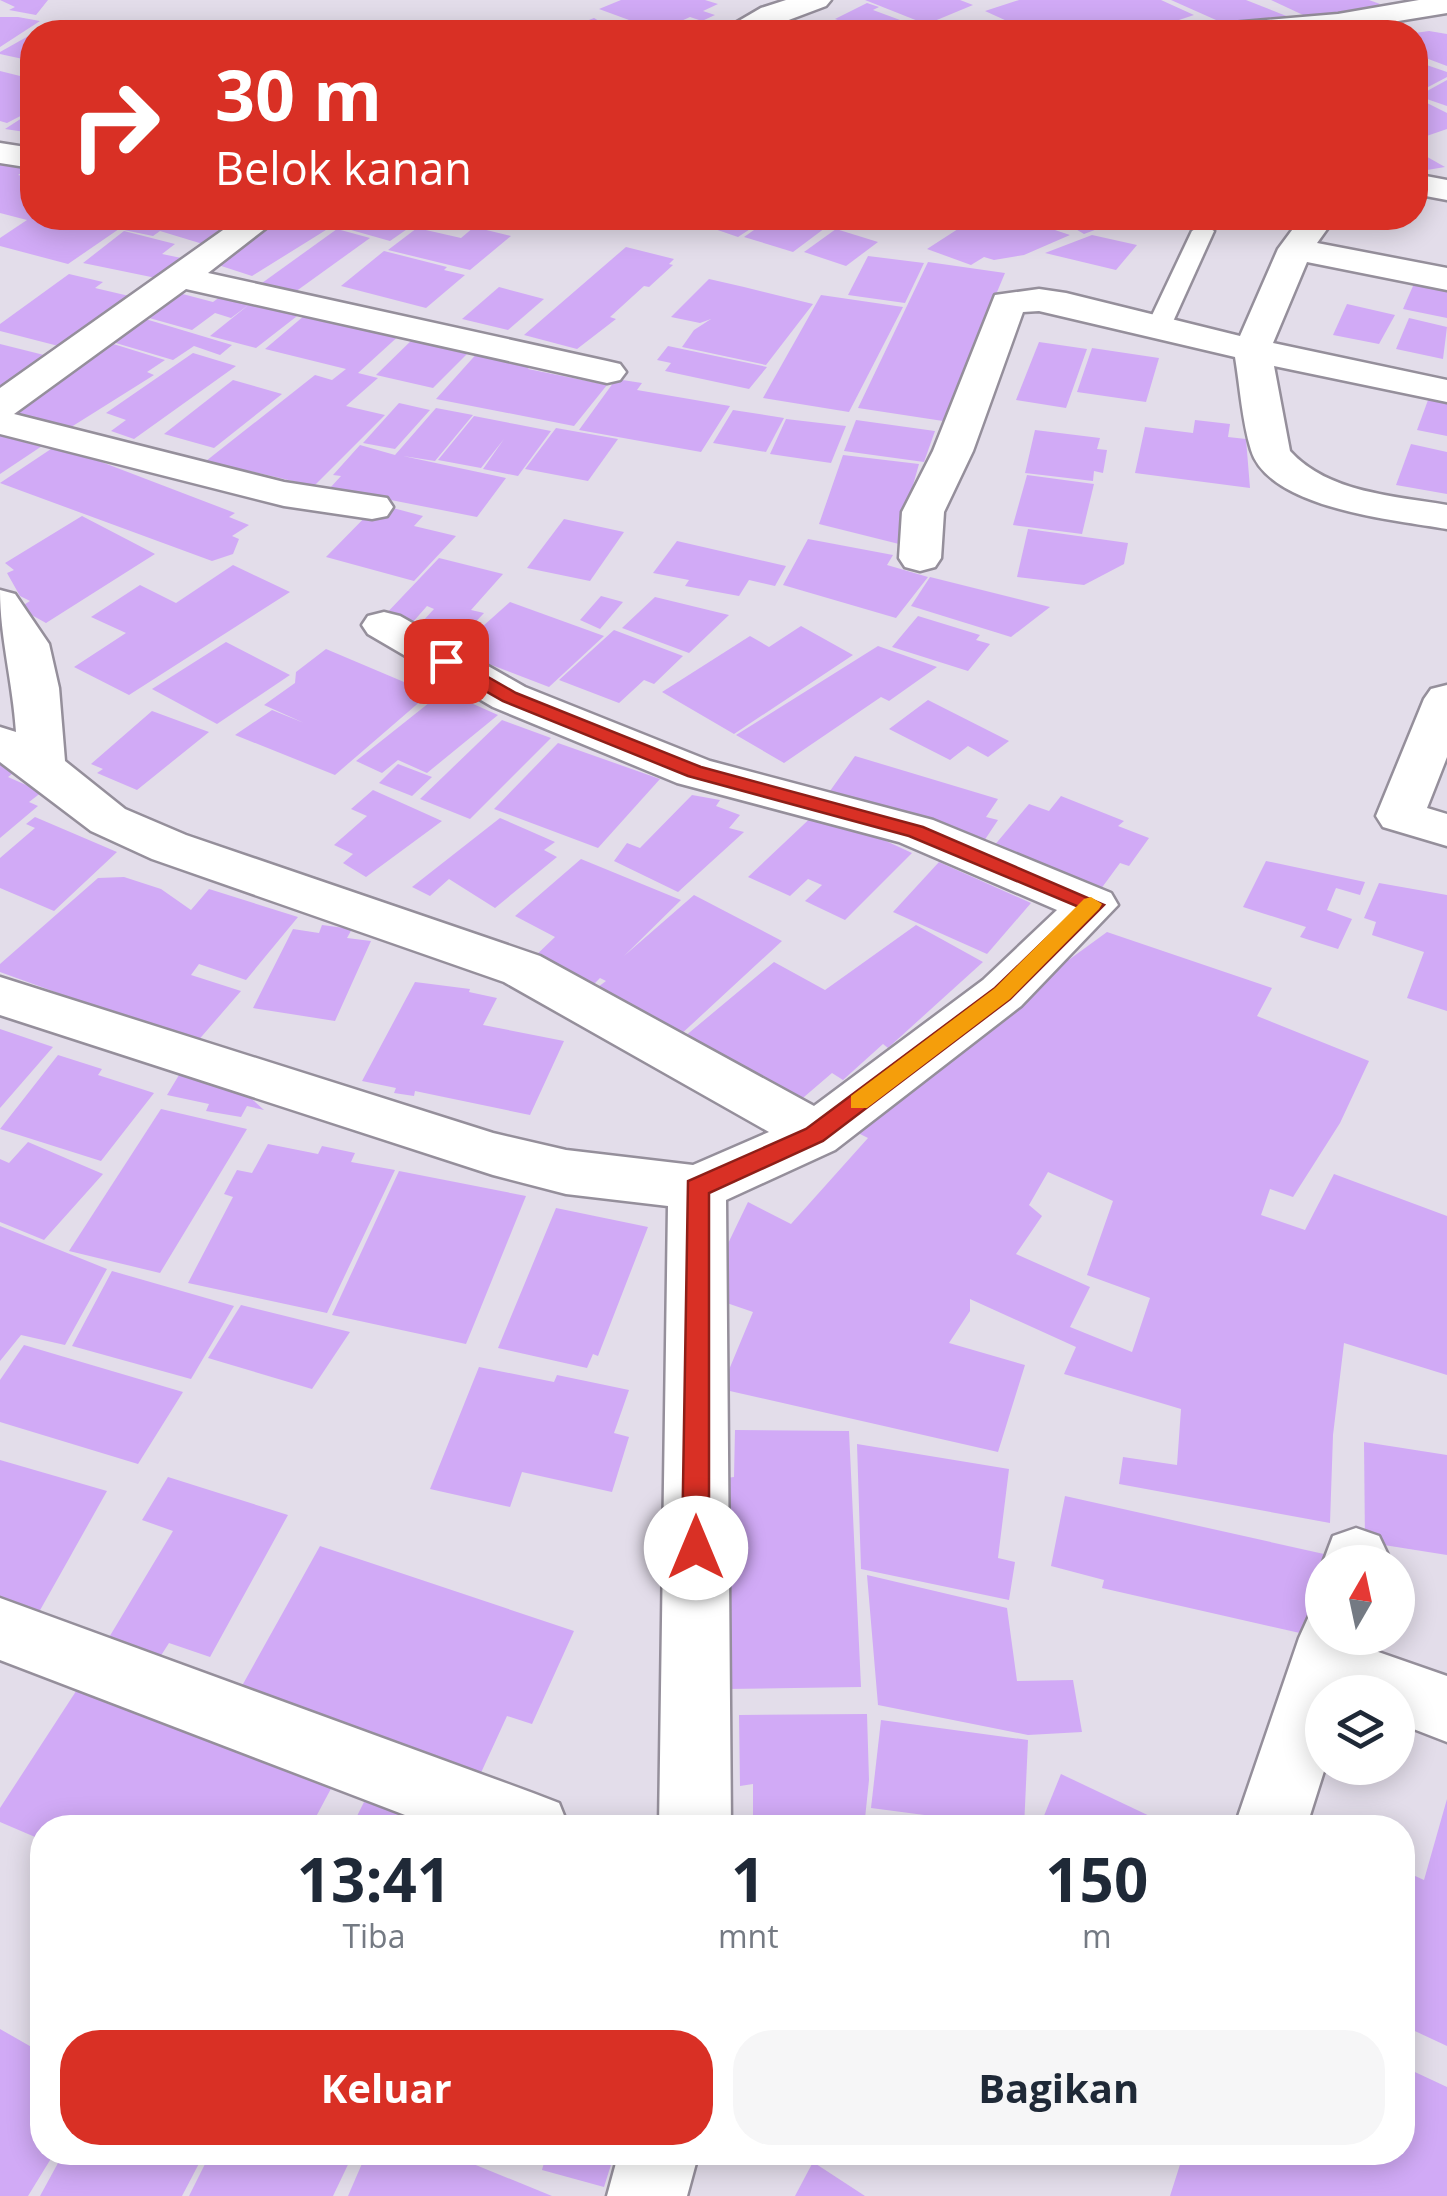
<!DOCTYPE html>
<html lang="id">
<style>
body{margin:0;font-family:"Open Sans",sans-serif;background:#f6f6f7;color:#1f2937;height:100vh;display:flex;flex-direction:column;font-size:38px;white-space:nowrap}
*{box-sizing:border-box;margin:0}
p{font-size:32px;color:#747a83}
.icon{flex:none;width:55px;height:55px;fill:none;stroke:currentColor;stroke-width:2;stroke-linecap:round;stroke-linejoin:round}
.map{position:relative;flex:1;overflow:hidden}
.side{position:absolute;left:30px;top:1815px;width:1385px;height:350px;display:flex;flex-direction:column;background:#fff;border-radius:40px;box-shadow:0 5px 25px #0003}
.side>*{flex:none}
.top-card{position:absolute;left:20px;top:20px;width:1408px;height:210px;border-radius:40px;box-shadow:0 5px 25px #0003;background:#d93025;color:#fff;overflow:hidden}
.needle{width:65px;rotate:9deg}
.buttons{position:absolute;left:1305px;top:1545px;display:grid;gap:20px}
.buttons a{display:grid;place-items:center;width:110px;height:110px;border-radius:50%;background:#fff;box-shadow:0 5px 25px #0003;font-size:50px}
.pin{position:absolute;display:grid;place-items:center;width:85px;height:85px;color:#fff;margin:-42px;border-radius:20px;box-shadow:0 5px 15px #0006}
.me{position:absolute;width:110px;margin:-55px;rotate:0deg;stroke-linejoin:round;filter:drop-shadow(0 0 8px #0008)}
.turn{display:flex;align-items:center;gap:35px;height:210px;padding:0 30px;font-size:45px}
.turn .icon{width:130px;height:130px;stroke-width:2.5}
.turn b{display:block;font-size:70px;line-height:85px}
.eta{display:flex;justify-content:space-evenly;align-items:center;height:170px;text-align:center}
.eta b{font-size:60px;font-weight:700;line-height:70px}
.primary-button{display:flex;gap:20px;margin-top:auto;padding:20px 30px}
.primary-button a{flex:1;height:115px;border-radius:40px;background:#d93025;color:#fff;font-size:40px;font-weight:700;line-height:115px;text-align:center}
.primary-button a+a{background:#f6f6f7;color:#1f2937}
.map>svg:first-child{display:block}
.building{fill:#d1aaf6;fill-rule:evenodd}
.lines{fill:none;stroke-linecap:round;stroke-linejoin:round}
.lane-casing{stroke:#958f9b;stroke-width:5}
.street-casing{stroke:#958f9b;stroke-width:5}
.lane{fill:#fff;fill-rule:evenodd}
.street{fill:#fff;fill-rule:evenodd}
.route{fill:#d93025;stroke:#8d1f18;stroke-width:2.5}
.slow{fill:#f59e0b}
</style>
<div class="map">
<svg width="1447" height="2196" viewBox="0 0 1447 2196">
<rect width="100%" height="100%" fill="#e3ddea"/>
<!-- building -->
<g class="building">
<polygon points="0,0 48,0 36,15 9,10 15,7"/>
<polygon points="621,0 705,0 718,4 703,11 715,15 702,21 690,17 659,31 599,9"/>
<polygon points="865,0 960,0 973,5 932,22 918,21"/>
<polygon points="1019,0 1161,0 1194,15 1149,30 1129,21 1092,32 1031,32 985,11"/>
<polygon points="1171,0 1246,0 1299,21 1234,28"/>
<polygon points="1271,0 1369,0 1380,4 1362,14 1316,21"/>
<polygon points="867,3 879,7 873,10 919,27 869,32 835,19"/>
<polygon points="0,17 18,17 40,21 0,47"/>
<polygon points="594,18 618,32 558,32"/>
<polygon points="63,22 116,28 109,32 44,32"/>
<polygon points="1429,31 1447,34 1447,66 1415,54 1415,33"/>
<polygon points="32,34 32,61 0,54 0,52"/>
<polygon points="1415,61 1447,72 1447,77 1415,94"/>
<polygon points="0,71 32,79 32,110 7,123 0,121"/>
<polygon points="1447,80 1447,106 1418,96"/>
<polygon points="1415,97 1447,113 1447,129 1415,140"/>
<polygon points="22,118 32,121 32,133 5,129"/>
<polygon points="1415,150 1445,167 1415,172"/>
<polygon points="0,165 29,168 18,175 32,178 32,218 135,218 68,264 0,246 0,238 27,220 0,213"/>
<polygon points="141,218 255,218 216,248 160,231 153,236 124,230"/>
<polygon points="284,218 356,218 341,227 334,225 252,276 212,263"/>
<polygon points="360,218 423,218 390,241 344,228"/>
<polygon points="710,218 767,218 738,237 700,224"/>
<polygon points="771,218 791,218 825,228 793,252 744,237"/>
<polygon points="975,218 1042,218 1034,223 1070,235 1024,255 994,260 984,257 971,265 927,249"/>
<polygon points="1057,218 1127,218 1084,234"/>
<polygon points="474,227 511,236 470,270 388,250 417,228 461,238"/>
<polygon points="337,229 370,238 295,292 262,283"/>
<polygon points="836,229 878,242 846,266 804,252"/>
<polygon points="124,231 175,244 162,254 191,260 156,278 83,263"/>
<polygon points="1092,235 1137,245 1116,270 1045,253"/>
<polygon points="626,247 674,259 669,264 673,265 649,287 644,286 610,317 616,319 577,349 524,335"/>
<polygon points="384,251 447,267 444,270 465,275 426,308 341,286"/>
<polygon points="868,256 924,263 905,303 848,295"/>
<polygon points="928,262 1005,273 943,421 858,408"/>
<polygon points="69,274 103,282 95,288 142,299 74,350 0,331 0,324"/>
<polygon points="709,279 744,287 813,304 766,365 682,347 694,330 711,319 700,323 671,317"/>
<polygon points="1416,279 1447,286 1447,318 1403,309"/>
<polygon points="499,287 544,299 508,330 462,319"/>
<polygon points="175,292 213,302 224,294 301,313 256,348 210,336 251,303 231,318 215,313 192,330 142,316"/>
<polygon points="821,295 903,307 849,412 763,398"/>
<polygon points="1347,304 1395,315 1379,344 1333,335"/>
<polygon points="311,310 403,332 358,373 378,378 346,406 385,415 314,486 206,461 315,375 332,380 346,369 265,349"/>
<polygon points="142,318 232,345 220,355 194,346 173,360 109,341"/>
<polygon points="1409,318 1447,327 1443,359 1396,349"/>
<polygon points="417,335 474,347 433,388 376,375"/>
<polygon points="107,342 165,360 147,372 154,375 68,429 4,413"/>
<polygon points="1039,342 1087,349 1066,408 1016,400"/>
<polygon points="0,344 60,359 0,389"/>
<polygon points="668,346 767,367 749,389 665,371 671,363 657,360"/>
<polygon points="1092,348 1159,358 1146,402 1077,392"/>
<polygon points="480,350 536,360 528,369 607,385 574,426 436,399"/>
<polygon points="193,353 236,366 134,439 111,431 126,420 106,413"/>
<polygon points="616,379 642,383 637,390 730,406 701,452 579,430"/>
<polygon points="233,380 282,394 214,448 164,434"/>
<polygon points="1431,392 1447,396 1447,436 1417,430"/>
<polygon points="399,403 430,410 395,449 363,443"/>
<polygon points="436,408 473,415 435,461 403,456 506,478 477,517 330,488 341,476 333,475 360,445 395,455"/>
<polygon points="733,410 784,418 766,452 713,443"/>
<polygon points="474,416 515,424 551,431 518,476 483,469 504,439 481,468 438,460"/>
<polygon points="786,419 846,426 831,463 770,454"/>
<polygon points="856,420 935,431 924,462 844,451"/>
<polygon points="1195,420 1230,424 1228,437 1246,439 1250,488 1135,473 1145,427 1193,433"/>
<polygon points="556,428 618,439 588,481 525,469"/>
<polygon points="1035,430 1100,438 1097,449 1107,450 1103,473 1094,471 1093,481 1025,473"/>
<polygon points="0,433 2,432 42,446 0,474"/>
<polygon points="1411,444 1447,452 1447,494 1396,485"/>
<polygon points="57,445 235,513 229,517 249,525 232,536 239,539 233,554 212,561 0,483"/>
<polygon points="843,455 919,464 902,524 907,546 819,524"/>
<polygon points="1027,475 1094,484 1082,534 1013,525"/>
<polygon points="378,504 423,516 414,526 456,536 414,581 326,557"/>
<polygon points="82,516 155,554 46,623 19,608 30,601 20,596 7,573 14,570 5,563"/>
<polygon points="564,519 624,532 590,581 527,568"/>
<polygon points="1028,529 1128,543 1124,564 1084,585 1017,577"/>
<polygon points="808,539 893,555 887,565 928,577 896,618 783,585"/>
<polygon points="677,541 786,566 775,586 749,580 739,596 685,586 689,580 653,573"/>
<polygon points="439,558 503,574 471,610 484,613 453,646 411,634 434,609 427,606 405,631 383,617"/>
<polygon points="233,565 290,592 129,695 74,667 126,633 91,617 140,585 176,603"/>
<polygon points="930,577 1050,607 1011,637 911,606"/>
<polygon points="601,596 623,602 600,629 580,620"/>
<polygon points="655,597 729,615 689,653 622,628"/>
<polygon points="510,602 604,636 549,687 455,651"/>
<polygon points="918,616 980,635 976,640 990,644 968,671 892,647"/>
<polygon points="801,626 853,655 734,734 662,692 750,636 769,647"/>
<polygon points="614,630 683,656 654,684 644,680 619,703 559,680"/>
<polygon points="226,642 290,675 217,724 152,689"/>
<polygon points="878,646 937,667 889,701 881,697 784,763 736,735"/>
<polygon points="326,649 430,693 335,775 235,735 272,710 304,723 264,705 295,683 296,672"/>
<polygon points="444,691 498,715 427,773 398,760 382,773 356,761"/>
<polygon points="928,700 1009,741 988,757 968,746 950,760 889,729"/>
<polygon points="152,711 209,732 137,790 97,773 103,769 91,764"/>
<polygon points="502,720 551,738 470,819 420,799"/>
<polygon points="558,743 660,779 598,848 494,809"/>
<polygon points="0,751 26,763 8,777 42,792 29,802 38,806 0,838"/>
<polygon points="855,756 998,799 986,817 998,820 980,847 825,798"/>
<polygon points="398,764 432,777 412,796 379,783"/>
<polygon points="373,790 442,821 366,877 343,863 353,854 334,845 367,816 351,809"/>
<polygon points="692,795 720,800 716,806 740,815 729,828 744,832 678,892 614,861 627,843 640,848"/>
<polygon points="1061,796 1124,821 1118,826 1149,838 1129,866 1120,863 1095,897 988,853 1029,804 1049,811"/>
<polygon points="819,810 912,853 845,920 805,901 822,885 808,879 790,896 748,877"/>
<polygon points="35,817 117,852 54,911 0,888 0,858 35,828 26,824"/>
<polygon points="500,818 555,842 544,850 557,857 495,908 449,879 430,896 412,887"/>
<polygon points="581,859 681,900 624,956 694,895 782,941 678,1037 594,990 606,981 600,978 590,988 532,959 555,937 515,916"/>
<polygon points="1266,861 1365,882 1360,895 1336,888 1327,910 1352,919 1338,949 1300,937 1306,927 1243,907"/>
<polygon points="939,862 1031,903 987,954 893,912"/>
<polygon points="124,877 161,889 191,910 209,889 298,917 246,980 199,964 191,975 241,991 196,1043 0,972 0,964 98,878"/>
<polygon points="1379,883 1447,895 1447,1011 1407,998 1424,952 1372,935 1376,922 1364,918"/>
<polygon points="322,925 352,929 347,938 371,941 335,1021 253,1008 293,929 319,933"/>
<polygon points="916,925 983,962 888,1048 883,1044 843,1080 832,1073 790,1109 684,1037 774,962 825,990"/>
<path d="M 1107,932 L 1272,988 L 1257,1016 L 1369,1061 L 1340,1123 L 1293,1197 L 1270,1189 L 1261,1215 L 1305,1230 L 1334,1174 L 1447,1216 L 1447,1375 L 1344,1343 L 1333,1435 L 1330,1523 L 1119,1484 L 1123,1457 L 1177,1465 L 1181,1409 L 1064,1374 L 1076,1347 L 970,1299 L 970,1311 L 949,1343 L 1025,1365 L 998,1452 L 721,1389 L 753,1312 L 721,1301 L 721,1258 L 748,1202 L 791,1224 L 868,1138 L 850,1129 L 942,1052 ZM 1048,1172 L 1113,1201 L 1087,1275 L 1150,1298 L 1132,1352 L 1070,1327 L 1090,1287 L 1016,1254 L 1042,1216 L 1029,1205 Z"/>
<polygon points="415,982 470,989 469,992 497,998 483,1025 564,1041 530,1115 415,1091 414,1096 394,1093 396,1088 362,1081"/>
<polygon points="0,1029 53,1047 0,1108"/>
<polygon points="58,1055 102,1069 98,1075 154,1093 101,1161 0,1129"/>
<polygon points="188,1060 221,1071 264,1110 247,1106 241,1117 206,1111 209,1104 167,1095"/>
<polygon points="161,1109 247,1129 160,1273 69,1251"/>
<polygon points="28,1142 103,1174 44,1240 0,1222 0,1159 9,1163"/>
<polygon points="268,1144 318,1154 322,1146 355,1153 351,1162 395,1170 327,1313 188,1283 233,1197 224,1194 237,1170 252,1173"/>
<polygon points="399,1171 526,1196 466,1344 332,1315"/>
<polygon points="556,1208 648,1227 598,1356 593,1354 587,1368 498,1348"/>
<polygon points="0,1226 107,1269 65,1345 21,1335 0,1361"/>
<polygon points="112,1271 234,1306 191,1379 72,1346"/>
<polygon points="241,1305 350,1332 312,1389 208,1358"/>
<polygon points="24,1345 183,1392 138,1464 0,1422 0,1380"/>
<polygon points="479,1367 554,1382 557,1375 629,1390 614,1433 629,1437 612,1492 522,1472 510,1507 430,1489"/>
<polygon points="735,1430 849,1431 861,1687 725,1689 723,1571 733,1571 733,1519 726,1520 726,1478 734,1477"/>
<polygon points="1364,1442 1447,1455 1447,1555 1365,1542"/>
<polygon points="857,1444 1009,1469 998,1558 1015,1562 1009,1600 861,1569"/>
<polygon points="0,1460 107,1491 39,1612 0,1601"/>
<polygon points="168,1477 288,1515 210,1657 169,1643 148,1676 96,1659 173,1531 142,1520"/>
<polygon points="1065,1496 1333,1556 1332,1562 1322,1562 1322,1638 1102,1588 1104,1580 1051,1566"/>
<polygon points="320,1546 574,1631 532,1724 507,1716 474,1788 233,1702"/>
<polygon points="867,1575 1007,1608 1017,1681 1073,1680 1082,1732 1028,1735 878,1705"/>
<polygon points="82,1682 334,1783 310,1828 42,1828 42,1840 0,1822 0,1808"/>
<polygon points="867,1714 869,1780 864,1828 753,1828 753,1784 740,1786 739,1715"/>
<polygon points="881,1720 1028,1740 1024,1828 871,1808"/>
<polygon points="1061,1774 1175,1828 1039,1828"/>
<polygon points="390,1785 446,1828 351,1828 364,1802 379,1806"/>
<polygon points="1447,1799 1447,2046 1402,2025 1402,1870 1424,1880"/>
<polygon points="0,2029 42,2053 42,2152 55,2152 28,2196 0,2196"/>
<polygon points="1402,2066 1447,2087 1447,2196 1170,2196 1184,2152 1402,2152"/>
<polygon points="64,2152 205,2152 182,2196 40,2196"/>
<polygon points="211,2152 354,2152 333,2196 189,2196"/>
<polygon points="367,2152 444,2152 552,2196 348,2196"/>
<polygon points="547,2152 615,2152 604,2187 542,2170"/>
<polygon points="813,2162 865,2196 795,2196"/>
</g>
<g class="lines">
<defs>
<polygon id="lane" points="1203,224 1214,231 1171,326 1167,331 1151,331 1147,326 1192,231"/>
<g id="street">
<polygon points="786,0 831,0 826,6 757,32 720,32 761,8"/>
<polygon points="1419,0 1447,0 1447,13 1331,32 1217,32 1232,23 1338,14"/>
<polygon points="0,143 32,148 32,168 0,163"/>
<polygon points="1415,174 1447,180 1447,200 1415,194"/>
<polygon points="240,218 279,218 208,273 607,361 620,364 626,372 620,380 607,383 186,289 14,414 284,482 387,498 393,507 387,516 372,519 284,506 0,434 0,388"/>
<path d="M 1301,218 L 1335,218 L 1317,243 L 1447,268 L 1447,290 L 1307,262 L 1273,343 L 1447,380 L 1447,402 L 1274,366 L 1290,451 C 1328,493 1395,496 1447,505 L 1447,529 C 1396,520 1269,509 1251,450 C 1242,421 1240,387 1235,357 L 1039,311 L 1023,312 L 973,451 L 944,512 L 941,558 L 935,567 L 920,571 L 905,567 L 899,558 L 902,512 L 933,451 L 995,295 L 1039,289 L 1066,293 L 1240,336 L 1278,249 Z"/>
<path d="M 0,590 L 15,594 L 49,644 L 59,688 L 65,761 L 125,809 L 186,835 L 540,956 L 814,1106 L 983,980 L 1057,910 L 899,842 L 677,783 L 493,707 L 368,634 L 362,625 L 368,616 L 384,612 L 400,616 L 525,687 L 710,761 L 933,820 L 1111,893 L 1118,905 L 1021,1006 L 835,1150 L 726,1200 L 731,1828 L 659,1828 L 668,1206 L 566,1194 L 493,1175 L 0,1015 L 0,977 L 493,1133 L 566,1150 L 693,1165 L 769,1132 L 504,982 L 152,859 L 91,831 L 0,762 L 0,727 L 16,732 C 13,683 0,638 0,590 Z"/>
<polygon points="1447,685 1447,757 1427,808 1447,814 1447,846 1383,827 1376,816 1424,699 1431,689"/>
<polygon points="1356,1528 1379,1536 1389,1557 1387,1562 1322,1565 1333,1536"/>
<polygon points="0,1598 533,1793 559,1803 569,1828 439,1828 0,1660"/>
<polygon points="1322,1611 1322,1638 1367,1638 1364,1647 1447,1676 1447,1742 1398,1723 1398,1692 1322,1692 1325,1768 1306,1828 1234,1828 1299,1638 1309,1616"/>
<polygon points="619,2152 699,2152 687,2196 607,2196"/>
</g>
</defs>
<!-- lane casing -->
<use href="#lane" class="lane-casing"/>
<!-- street casing -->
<use href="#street" class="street-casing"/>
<!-- lane -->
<use href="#lane" class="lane"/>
<!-- street -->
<use href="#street" class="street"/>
</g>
<!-- route -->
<polygon class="route" points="440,657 453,657 516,693 701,767 923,827 1104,905 1010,999 823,1141 709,1193 709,1548 705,1556 696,1560 686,1556 682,1548 688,1181 806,1129 995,988 1079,907 909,836 688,776 503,701 440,665"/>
<!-- slow -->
<polygon class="slow" points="1091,897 1102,904 1099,909 1010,999 867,1108 851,1108 851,1096 995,988 1084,899"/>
</svg>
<div class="buttons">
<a><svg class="needle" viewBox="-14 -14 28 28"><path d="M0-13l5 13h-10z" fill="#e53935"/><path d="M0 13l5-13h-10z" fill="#747a83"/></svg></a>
<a><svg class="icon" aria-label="layers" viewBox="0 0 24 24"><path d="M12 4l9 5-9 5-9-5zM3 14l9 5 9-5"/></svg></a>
</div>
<div class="pin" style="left:446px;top:661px;background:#d93025"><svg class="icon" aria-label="arrive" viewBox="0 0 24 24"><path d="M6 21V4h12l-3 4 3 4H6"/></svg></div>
<svg class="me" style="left:696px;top:1548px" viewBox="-20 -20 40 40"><circle r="19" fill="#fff"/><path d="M0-13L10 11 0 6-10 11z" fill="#d93025"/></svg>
<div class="top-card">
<div class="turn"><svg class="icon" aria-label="right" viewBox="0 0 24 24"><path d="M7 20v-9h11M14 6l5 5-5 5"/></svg><div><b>30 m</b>Belok kanan</div></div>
</div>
<section class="side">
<div class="eta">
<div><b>13:41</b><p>Tiba</p></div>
<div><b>1</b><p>mnt</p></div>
<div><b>150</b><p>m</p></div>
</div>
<div class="primary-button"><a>Keluar</a><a>Bagikan</a></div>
</section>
</div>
